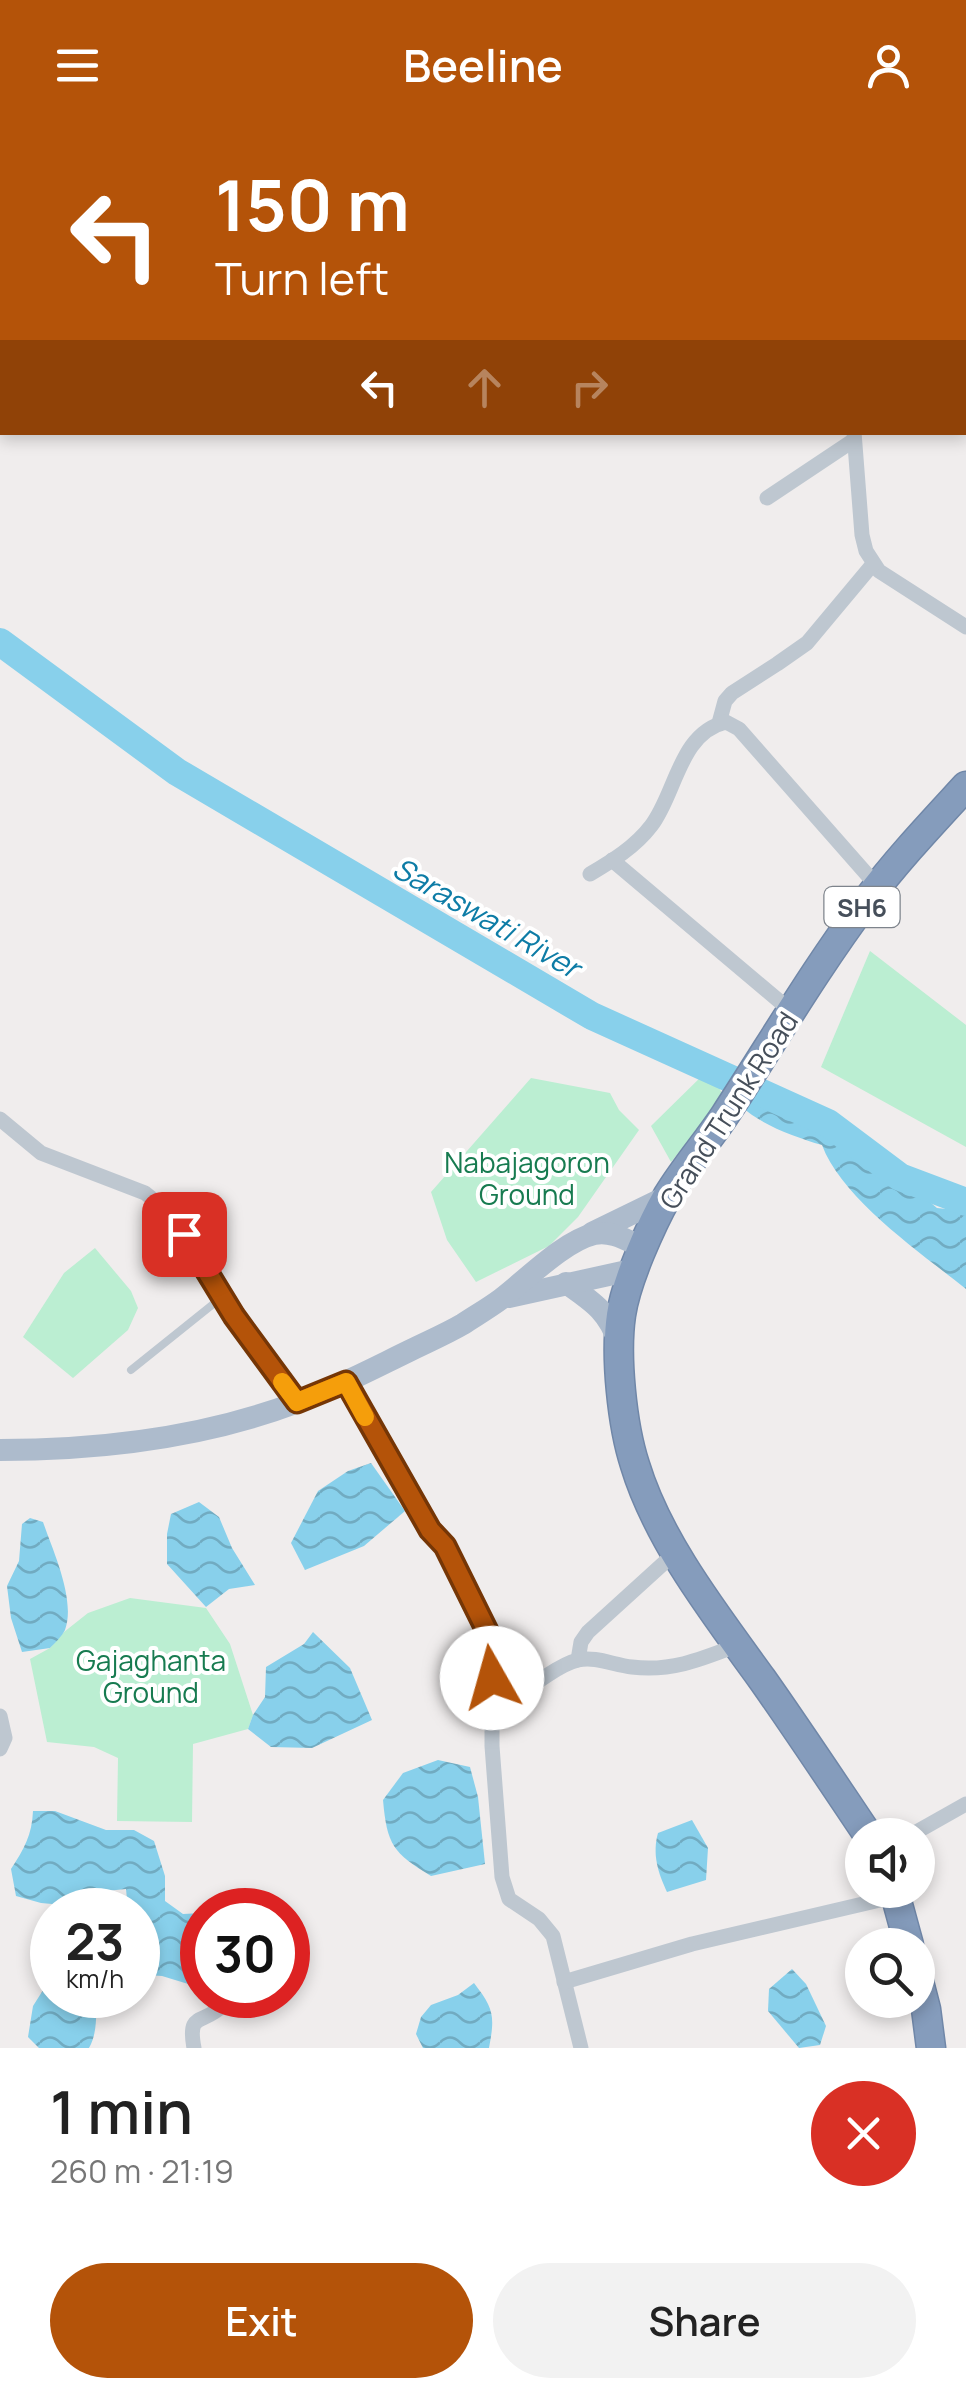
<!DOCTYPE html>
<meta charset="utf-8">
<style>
body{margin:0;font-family:Manrope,sans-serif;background:#f2f2f2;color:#222;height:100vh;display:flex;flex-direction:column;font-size:38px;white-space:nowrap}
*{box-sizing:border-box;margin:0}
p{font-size:32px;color:#767676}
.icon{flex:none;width:55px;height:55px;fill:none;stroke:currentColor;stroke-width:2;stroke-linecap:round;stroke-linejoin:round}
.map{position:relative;height:1918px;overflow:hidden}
.details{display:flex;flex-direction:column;background:#fff;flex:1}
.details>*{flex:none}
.hud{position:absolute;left:0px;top:0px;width:968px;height:305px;box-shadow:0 5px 15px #0003;background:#b45309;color:#fff;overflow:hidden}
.controls{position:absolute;left:845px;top:1688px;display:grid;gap:20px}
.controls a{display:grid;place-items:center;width:90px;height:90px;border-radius:50%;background:#fff;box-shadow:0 5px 15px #0003;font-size:50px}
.speed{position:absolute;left:30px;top:1758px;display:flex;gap:20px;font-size:50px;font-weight:700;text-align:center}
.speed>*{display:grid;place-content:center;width:130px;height:130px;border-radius:50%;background:#fff;box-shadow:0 5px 15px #0003;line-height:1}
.speed small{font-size:25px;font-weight:400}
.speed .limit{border:15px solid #d22;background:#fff;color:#111}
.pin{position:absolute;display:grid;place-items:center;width:85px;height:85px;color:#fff;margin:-42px;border-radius:20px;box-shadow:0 5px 15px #0006}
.me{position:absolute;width:110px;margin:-55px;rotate:353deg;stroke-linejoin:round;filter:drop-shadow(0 0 8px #0008)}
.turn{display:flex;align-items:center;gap:35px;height:210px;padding:0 50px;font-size:45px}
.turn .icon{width:130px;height:130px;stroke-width:2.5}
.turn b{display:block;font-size:70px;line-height:85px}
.lanes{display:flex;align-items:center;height:95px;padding:0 50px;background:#0003;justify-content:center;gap:50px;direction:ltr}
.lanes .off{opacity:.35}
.round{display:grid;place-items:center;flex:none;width:105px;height:105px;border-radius:52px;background:#f2f2f2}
.headline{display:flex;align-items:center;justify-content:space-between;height:170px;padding:0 50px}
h1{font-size:60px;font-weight:600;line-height:75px}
.cta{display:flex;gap:20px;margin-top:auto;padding:20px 50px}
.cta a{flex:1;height:115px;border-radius:60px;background:#b45309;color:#fff;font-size:40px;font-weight:600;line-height:115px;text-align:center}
.cta a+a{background:#f2f2f2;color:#222}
header{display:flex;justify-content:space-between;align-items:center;height:130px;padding:0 50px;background:#b45309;color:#fff;font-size:45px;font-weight:600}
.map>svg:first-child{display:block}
.green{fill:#bbeed2}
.water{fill:url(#water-waves)}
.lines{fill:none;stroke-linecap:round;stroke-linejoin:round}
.river{stroke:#88d0eb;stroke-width:28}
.highway-casing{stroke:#7087a8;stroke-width:31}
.lane{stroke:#bec7d0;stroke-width:8}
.street{stroke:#bec7d0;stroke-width:15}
.primary{stroke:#adbbcc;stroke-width:22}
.highway{stroke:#859cbc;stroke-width:28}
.route-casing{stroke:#753606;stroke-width:25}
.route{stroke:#b45309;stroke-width:18}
.slow{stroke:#f59e0b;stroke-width:18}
.labels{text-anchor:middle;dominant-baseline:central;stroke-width:8;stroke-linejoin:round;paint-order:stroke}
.shield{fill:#fff;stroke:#7e848c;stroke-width:2.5}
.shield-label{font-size:25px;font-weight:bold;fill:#464f5a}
.street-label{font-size:28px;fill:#464f5a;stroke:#fff}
.park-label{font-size:28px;fill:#177b50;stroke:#fff}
.water-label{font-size:30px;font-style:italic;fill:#0d7ca6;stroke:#fff}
</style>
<header><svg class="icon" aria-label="menu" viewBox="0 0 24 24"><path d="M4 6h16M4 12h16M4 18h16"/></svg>Beeline<svg class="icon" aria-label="person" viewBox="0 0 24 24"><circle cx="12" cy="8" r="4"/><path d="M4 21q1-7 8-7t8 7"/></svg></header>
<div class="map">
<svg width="966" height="1918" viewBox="0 0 966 1918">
<defs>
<pattern id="water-waves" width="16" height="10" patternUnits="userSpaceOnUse" patternTransform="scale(2.5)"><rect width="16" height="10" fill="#88d0eb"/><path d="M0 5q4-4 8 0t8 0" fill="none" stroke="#71abc1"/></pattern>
</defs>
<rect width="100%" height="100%" fill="#f0eded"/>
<!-- green -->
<g class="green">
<polygon points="870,821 966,895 966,1017 821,937"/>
<polygon points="709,939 724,967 671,1032 651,996"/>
<polygon points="531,948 610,963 619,980 639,1000 578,1087 549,1116 476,1152 447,1110 431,1062"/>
<polygon points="95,1118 131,1161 138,1178 128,1200 73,1248 23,1207 64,1143"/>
<polygon points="130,1468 206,1478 230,1514 253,1585 248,1599 193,1614 192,1692 117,1691 118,1628 94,1617 47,1612 30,1529 50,1518 64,1502 88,1483"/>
</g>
<!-- water -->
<g class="water">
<path d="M 752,958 L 828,993 L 900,1047 L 937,1078 L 966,1081 L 966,1159 C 921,1123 842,1069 822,1015 C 795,1007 761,995 741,976 Z"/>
<polygon points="371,1333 405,1381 364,1416 305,1440 291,1413 318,1361 348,1341"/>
<polygon points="199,1372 219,1387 232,1418 255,1455 229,1459 206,1477 167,1434 167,1404 171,1384"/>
<path d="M 30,1388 L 43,1392 C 53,1421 76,1470 65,1500 C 62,1506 55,1513 50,1518 L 22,1522 L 11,1488 L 7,1456 L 19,1431 L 22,1394 Z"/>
<polygon points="313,1502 350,1538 372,1590 312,1618 271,1617 248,1599 253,1585 265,1567 266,1537 304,1514"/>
<path d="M 438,1630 L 470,1637 L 478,1667 L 485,1734 L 431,1746 C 393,1723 387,1715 383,1670 L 403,1643 Z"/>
<path d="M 33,1681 L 55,1681 L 106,1700 L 134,1700 L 154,1711 L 165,1746 L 165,1771 L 183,1784 L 202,1783 L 202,1854 L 198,1857 L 162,1846 L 148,1845 L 138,1809 L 138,1780 L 128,1780 L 126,1759 L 96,1762 L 63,1775 L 41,1773 L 16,1766 L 11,1739 C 24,1719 32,1705 33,1681 Z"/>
<path d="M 692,1690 L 708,1718 L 706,1750 L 667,1762 C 658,1743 652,1724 658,1703 Z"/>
<polygon points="792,1839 806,1854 826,1896 820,1915 799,1918 768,1881 769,1859"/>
<path d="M 52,1846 L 52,1865 L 96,1865 C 96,1883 98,1902 89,1918 L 39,1918 L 28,1907 L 33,1876 Z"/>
<path d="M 474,1853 C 494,1879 495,1886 489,1918 L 423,1918 L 416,1904 L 421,1887 L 431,1875 L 458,1865 Z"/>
</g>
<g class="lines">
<!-- river -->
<polyline class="river" points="0,512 177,642 592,886 828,993 900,1047 966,1072"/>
<defs>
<g id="highway">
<path d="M 868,1705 C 833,1653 798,1600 762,1549 C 715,1484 658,1411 635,1335 C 622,1295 615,1226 621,1185 C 626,1151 651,1095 668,1065 C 685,1037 707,1012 725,985 C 772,913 815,839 867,770 C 897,730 932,693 966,656"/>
<polyline points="894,1760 909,1815"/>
<polyline points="918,1848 926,1879 931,1918"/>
</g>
</defs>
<!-- highway casing -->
<use href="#highway" class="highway-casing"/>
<!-- lane -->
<polyline class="lane" points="131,1240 222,1167"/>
<!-- street -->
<g class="street">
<polyline points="920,0 921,2"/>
<polyline points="728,1 734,0"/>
<polyline points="965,93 966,95"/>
<polyline points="965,211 966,210"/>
<polyline points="854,302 862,405 866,421 879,441 966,497"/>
<polyline points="767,368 854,310"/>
<polyline points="719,593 725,571 732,563 777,534 807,513 873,434"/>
<polyline points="612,730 791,881"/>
<path d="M 590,744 C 612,731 635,717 651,696 C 676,664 679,603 726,592 L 739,599 L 878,757"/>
<path d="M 0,989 L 41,1023 L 145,1063 C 186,1093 206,1141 232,1183 C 251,1214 275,1243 297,1272"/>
<polyline points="346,1252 429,1400 445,1416 492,1511 492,1616 502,1747 509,1769 539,1789 553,1806 581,1918"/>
<polyline points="578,1530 581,1512 588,1502 676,1422"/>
<path d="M 492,1585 C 513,1571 555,1535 578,1530 C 595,1526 614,1535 632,1537 C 671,1542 702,1529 738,1515"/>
<polyline points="0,1586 5,1608 0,1619"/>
<polyline points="911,1705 966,1674"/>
<polyline points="564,1852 692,1814 897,1766"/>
<path d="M 194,1918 C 187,1881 203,1895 222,1876 L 221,1865"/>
</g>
<!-- primary -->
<g class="primary">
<polyline points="592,1103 668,1066"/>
<path d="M 566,1153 C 593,1172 608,1181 619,1213"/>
<polyline points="509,1167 636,1139"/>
<path d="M 0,1320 C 101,1320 203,1308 298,1272 C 336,1258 372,1239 409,1221 C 427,1212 446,1204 463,1194 C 475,1186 489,1178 501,1169 C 526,1150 564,1111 594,1104 C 612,1100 628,1111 644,1118"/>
</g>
<!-- highway -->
<use href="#highway" class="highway"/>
</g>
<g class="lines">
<defs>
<polyline id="route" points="184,1104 234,1186 297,1272 346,1252 430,1400 445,1416 492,1511 492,1548"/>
</defs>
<!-- route casing -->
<use href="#route" class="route-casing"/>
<!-- route -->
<use href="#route" class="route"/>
<!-- slow -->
<polyline class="slow" points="282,1252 297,1272 346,1252 365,1287"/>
</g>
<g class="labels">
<!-- shield labels -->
<rect class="shield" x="824.5" y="757" width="75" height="40" rx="8"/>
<g class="shield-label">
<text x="862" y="777">SH6</text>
</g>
<!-- street labels -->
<g class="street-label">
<text transform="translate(728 980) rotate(-57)">Grand Trunk Road</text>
</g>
<!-- park labels -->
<g class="park-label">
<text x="527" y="1032">Nabajagoron<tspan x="527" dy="32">Ground</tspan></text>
<text x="151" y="1530">Gajaghanta<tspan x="151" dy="32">Ground</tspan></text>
</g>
<!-- water labels -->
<g class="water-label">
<text transform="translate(487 787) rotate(30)">Saraswati River</text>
</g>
</g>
</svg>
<div class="controls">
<a><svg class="icon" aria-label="sound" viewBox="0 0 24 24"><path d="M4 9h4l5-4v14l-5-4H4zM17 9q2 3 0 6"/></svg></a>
<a><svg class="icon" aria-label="search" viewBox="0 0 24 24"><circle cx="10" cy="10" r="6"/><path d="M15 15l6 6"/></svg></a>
</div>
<div class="speed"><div>23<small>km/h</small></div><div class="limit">30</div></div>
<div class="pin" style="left:184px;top:1104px;background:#d93025"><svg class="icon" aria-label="arrive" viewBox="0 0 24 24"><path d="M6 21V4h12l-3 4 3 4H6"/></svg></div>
<svg class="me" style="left:492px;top:1548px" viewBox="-20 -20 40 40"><circle r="19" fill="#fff"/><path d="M0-13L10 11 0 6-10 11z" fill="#b45309"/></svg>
<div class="hud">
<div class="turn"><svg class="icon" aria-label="left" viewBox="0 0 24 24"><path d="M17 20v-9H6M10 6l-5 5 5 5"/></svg><div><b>150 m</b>Turn left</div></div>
<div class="lanes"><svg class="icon" aria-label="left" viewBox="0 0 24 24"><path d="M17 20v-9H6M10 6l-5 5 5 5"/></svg><svg class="icon off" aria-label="ahead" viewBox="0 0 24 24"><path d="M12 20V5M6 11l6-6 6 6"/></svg><svg class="icon off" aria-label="right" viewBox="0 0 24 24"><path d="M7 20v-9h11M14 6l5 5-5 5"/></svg></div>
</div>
</div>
<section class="details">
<div class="headline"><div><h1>1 min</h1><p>260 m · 21:19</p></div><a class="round" style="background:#d93025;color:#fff"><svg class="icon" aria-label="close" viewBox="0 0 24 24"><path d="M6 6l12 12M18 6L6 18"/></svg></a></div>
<div class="cta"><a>Exit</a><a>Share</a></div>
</section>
